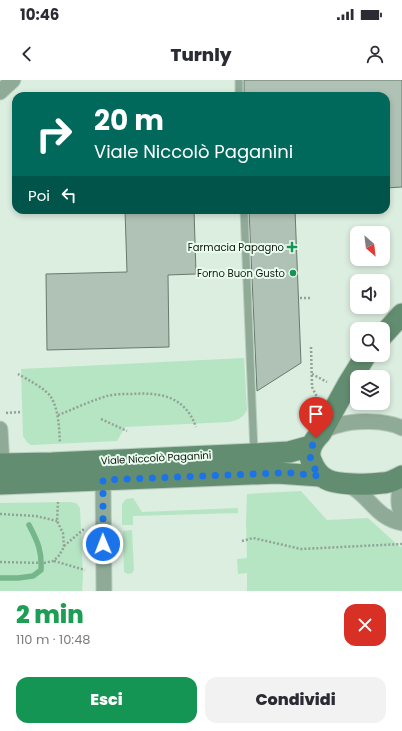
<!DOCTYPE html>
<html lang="it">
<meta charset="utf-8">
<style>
body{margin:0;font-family:Poppins,sans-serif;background:#f2f2f3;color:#2b2b33;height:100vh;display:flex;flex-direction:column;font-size:15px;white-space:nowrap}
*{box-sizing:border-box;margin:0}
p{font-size:13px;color:#7c7c81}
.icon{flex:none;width:22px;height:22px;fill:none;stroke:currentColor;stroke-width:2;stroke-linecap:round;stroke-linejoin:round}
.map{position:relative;height:511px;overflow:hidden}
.side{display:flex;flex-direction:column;background:#fff;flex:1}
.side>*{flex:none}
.hud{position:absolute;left:12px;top:12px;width:378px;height:122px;border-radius:12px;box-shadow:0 2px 6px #0003;background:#00695c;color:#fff;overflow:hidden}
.needle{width:26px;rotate:152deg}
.buttons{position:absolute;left:350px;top:146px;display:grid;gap:8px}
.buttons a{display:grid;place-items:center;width:40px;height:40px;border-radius:8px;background:#fff;box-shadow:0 2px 6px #0003;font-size:20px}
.pin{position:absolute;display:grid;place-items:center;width:34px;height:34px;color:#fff;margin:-41px -17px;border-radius:50% 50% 50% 0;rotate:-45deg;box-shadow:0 0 4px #0007}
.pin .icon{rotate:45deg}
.me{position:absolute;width:44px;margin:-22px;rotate:359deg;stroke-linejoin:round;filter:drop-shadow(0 0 3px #0008)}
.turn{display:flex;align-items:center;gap:14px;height:84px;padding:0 16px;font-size:18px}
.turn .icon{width:52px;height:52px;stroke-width:2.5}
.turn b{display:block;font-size:28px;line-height:34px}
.then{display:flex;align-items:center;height:38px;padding:0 16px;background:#0003;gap:8px;font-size:15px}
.round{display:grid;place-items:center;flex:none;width:42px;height:42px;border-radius:12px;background:#f2f2f3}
.overview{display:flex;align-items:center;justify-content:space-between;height:68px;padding:0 16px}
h1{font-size:24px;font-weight:800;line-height:30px;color:#1e9e55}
.cta{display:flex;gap:8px;margin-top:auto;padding:8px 16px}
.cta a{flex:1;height:46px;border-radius:12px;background:#149553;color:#fff;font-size:16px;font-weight:800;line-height:46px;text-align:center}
.cta a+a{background:#f2f2f3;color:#2b2b33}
.status{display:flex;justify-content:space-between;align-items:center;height:28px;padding:0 20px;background:#fff;direction:ltr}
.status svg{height:11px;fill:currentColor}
header{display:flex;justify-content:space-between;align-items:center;height:52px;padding:0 16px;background:#fff;font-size:18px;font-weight:800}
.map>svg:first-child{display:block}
.green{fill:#b6e5c3}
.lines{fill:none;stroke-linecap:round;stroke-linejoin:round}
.stream{stroke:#75b78b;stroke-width:5.5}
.building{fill:#b0c2b5;stroke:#68796d}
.lane-casing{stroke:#bacbbf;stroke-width:9}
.street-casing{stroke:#bacbbf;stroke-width:17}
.secondary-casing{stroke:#bacbbf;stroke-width:23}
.path{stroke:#93a297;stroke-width:2.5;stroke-dasharray:2 2;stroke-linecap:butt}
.lane{stroke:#8fab97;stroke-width:7}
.street{stroke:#8fab97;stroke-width:15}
.secondary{stroke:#638d70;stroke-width:21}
.route{stroke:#1a73e8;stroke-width:7;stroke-dasharray:0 12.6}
.poi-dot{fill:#149553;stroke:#e8fbed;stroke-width:1.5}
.labels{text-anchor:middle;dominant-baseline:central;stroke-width:4;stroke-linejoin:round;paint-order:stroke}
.poi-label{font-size:10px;fill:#0f1611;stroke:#e8fbed;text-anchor:end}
.street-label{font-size:10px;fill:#0f1611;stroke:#e8fbed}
</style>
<div class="status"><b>10:46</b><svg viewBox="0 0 49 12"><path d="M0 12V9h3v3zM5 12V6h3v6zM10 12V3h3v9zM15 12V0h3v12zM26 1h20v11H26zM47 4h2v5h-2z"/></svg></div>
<header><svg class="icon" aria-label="back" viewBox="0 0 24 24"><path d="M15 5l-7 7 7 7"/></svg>Turnly<svg class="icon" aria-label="person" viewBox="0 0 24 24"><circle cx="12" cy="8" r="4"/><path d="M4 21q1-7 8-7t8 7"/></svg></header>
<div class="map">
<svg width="402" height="511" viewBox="0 0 402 511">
<rect width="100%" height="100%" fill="#dbeee0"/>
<!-- green -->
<g class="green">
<path d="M 244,278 L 247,330 C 243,338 238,340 229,342 L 125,347 L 117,361 L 31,365 L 27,362 L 23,356 L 21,289 Z"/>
<polygon points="301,411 327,440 368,438 400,467 402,466 402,511 247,511 247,493 238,494 237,479 247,478 246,442 247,414"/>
<polygon points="133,418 142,432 238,428 238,433 133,436 133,445 122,445 122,424 126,419"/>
<polygon points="70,422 76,423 80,428 83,497 82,511 0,511 0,423"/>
<polygon points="132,450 134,490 132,493 128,494 124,492 123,451"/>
</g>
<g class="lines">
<!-- stream -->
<path class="stream" d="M 0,498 L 18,498 L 33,496 L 41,490 C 42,471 38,462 29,445"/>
</g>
<!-- building -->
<g class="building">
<polygon points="244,0 402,0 402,107 386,108 386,16 244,16"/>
<polygon points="125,130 194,130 196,194 168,195 169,267 47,270 46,194 127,192"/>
<polygon points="249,130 295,130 301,283 257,311"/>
</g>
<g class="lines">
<defs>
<g id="lane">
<polyline points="239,0 239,16"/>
<polyline points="244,130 254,372"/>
</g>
<g id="street">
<polyline points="0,12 13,0"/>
<polyline points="0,349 2,384"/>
<path d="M 321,353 C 327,349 332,346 339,345 C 356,340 386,340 402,348"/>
<polyline points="103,400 104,511"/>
<path d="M 402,403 C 398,414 397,424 402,435"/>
<path d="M 347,404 C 370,415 374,437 402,443"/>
</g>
<g id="secondary">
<polyline points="383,255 402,234"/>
<path d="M 366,275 L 348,304 L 321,353 C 314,360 307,370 311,380 C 314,388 318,395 326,399 C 336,405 369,405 382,403 C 389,403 395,400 402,396"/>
<polyline points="0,384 52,383 254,374 289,372 311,366"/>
<polyline points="0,404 277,393 320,396"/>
</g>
</defs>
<!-- lane casing -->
<use href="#lane" class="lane-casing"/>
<!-- street casing -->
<use href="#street" class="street-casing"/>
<!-- secondary casing -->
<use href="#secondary" class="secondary-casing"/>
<!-- path -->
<g class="path">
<polyline points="300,218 311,218"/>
<polyline points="311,267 312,307 317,317"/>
<path d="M 18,294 C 27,299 46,309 51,317 C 59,331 59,348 60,363"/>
<polyline points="312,294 327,302"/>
<polyline points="6,333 20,332"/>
<path d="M 58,335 C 74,329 90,321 107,316 C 114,314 123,314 131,314 C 160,312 185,316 196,347"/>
<polyline points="101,339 127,351"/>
<polyline points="0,434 36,436 57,441"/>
<polyline points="242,461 253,458 301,469 402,464"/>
<polyline points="64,466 84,449"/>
<polyline points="54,481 85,490"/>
<polyline points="0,482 44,483 53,481 58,477 64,467 63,453 57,441 58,422"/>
</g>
<!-- lane -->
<use href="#lane" class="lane"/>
<!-- street -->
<use href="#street" class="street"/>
<!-- secondary -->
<use href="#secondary" class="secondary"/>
</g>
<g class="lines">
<!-- route -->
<path class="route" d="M 103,464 L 103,400 L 277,393 L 293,393 L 320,396 C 309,382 307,374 316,358"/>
</g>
<!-- markers -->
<g class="poi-dot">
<path d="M290 161h4v4h4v4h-4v4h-4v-4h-4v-4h4z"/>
<circle cx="293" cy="193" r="4"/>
</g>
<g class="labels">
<!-- poi labels -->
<g class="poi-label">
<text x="284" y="167">Farmacia Papagno</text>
<text x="285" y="193">Forno Buon Gusto</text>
</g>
<!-- street labels -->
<g class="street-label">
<text transform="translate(156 378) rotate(-3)">Viale Niccolò Paganini</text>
</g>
</g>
</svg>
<div class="buttons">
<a><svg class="needle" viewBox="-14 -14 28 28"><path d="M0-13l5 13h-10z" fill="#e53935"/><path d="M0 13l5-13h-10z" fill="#7c7c81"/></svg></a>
<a><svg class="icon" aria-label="sound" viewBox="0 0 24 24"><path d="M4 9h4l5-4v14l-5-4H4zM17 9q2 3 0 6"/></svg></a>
<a><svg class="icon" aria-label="search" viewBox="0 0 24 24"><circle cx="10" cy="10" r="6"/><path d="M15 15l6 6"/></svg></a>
<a><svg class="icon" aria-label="layers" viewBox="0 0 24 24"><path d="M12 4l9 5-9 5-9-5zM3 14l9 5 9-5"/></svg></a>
</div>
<div class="pin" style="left:316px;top:358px;background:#d93025"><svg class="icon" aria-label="arrive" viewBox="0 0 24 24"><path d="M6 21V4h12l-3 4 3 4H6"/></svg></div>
<svg class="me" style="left:103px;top:464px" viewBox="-20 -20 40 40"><circle r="17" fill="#1a73e8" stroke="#fff" stroke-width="3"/><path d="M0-11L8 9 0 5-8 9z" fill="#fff"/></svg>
<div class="hud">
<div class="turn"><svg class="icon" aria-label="right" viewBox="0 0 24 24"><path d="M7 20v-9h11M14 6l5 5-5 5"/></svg><div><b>20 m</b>Viale Niccolò Paganini</div></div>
<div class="then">Poi<svg class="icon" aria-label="left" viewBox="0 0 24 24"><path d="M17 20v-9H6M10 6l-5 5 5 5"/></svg></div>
</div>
</div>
<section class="side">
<div class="overview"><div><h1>2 min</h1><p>110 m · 10:48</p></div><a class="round" style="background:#d93025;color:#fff"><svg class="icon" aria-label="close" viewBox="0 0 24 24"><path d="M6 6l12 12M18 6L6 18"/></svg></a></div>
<div class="cta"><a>Esci</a><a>Condividi</a></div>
</section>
